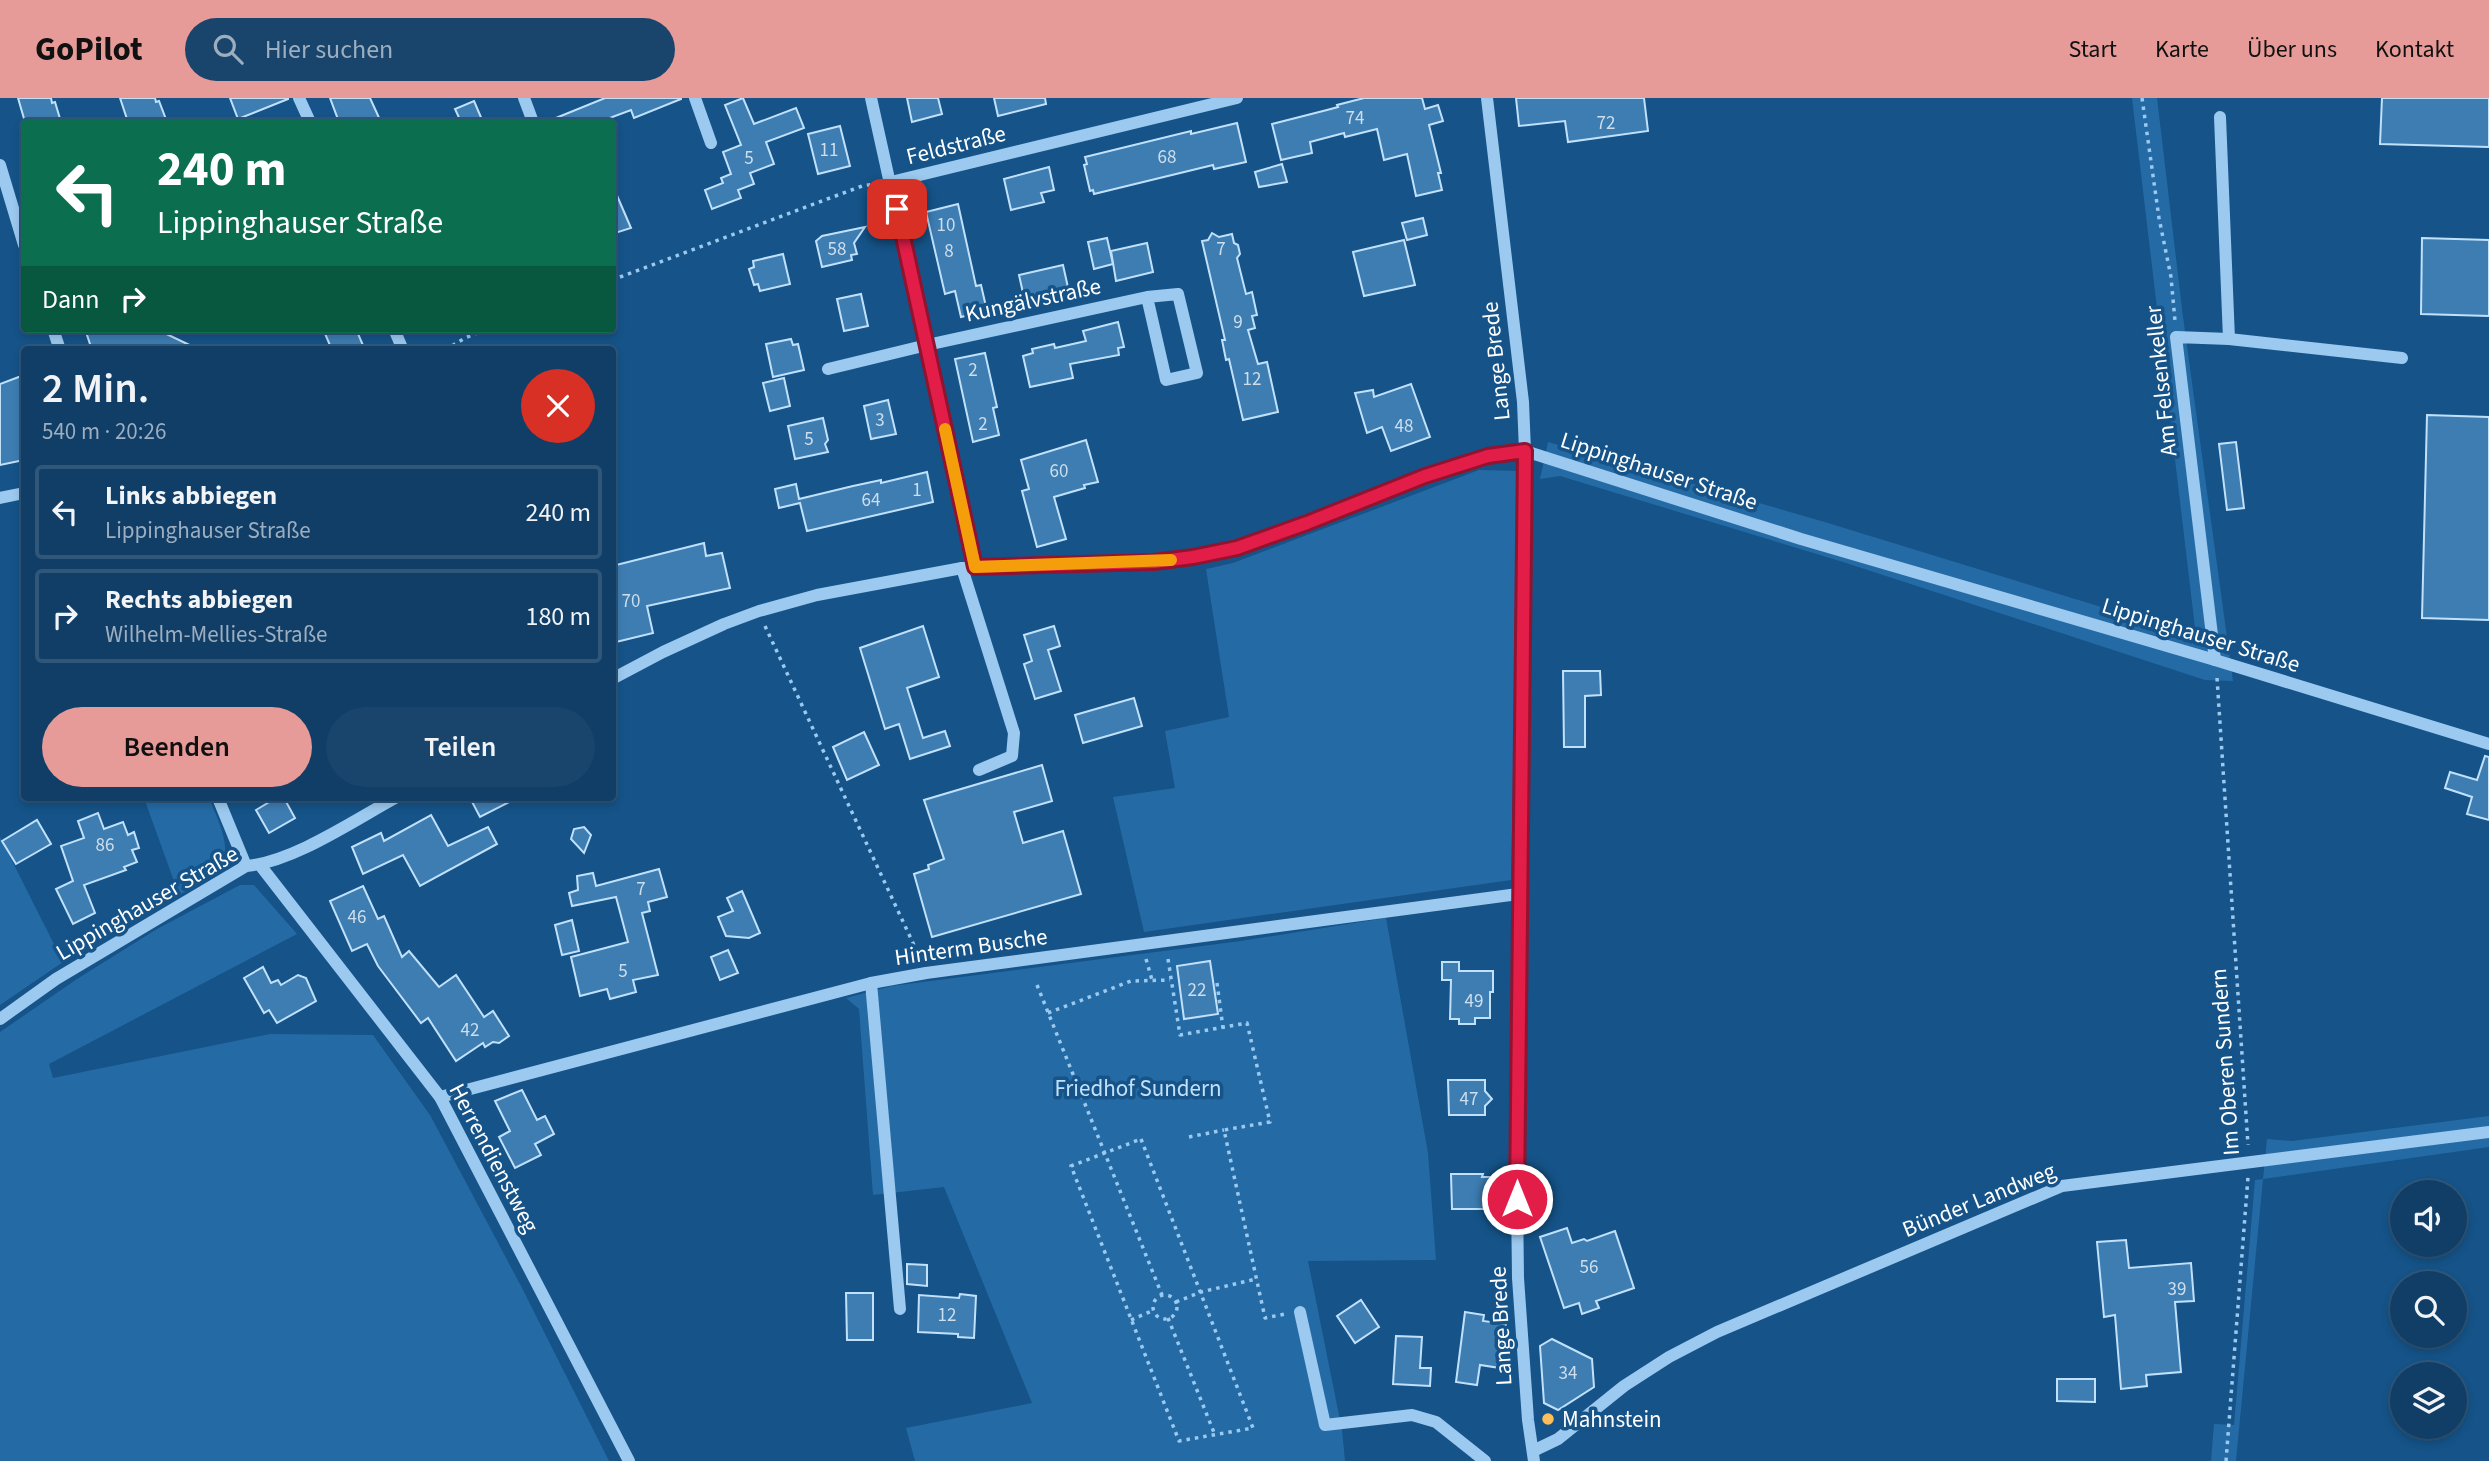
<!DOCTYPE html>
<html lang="de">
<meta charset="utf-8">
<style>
body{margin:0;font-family:"Source Sans 3",sans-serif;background:#19456c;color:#f1f3f6;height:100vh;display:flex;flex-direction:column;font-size:26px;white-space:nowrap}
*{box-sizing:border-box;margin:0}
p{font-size:23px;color:#9caebf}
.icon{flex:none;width:38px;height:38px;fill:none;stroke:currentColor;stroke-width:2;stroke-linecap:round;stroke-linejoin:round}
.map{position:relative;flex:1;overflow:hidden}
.drawer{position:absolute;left:21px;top:248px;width:595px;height:455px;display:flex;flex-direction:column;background:#103e66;border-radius:7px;box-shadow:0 4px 10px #0003,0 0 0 2px #30577a}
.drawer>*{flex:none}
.banner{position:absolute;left:21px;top:21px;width:595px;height:214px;border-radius:7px;box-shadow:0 4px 10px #0003,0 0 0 2px #30577a;background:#0b6e4f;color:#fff;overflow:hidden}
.tools{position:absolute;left:2390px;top:1082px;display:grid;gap:14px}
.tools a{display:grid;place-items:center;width:77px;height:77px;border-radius:50%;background:#103e66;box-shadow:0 4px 10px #0003,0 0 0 2px #30577a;font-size:35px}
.pin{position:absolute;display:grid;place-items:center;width:60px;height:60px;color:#fff;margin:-30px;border-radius:14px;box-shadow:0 4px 10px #0006}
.me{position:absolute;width:77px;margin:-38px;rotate:0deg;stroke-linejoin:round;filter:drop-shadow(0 0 5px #0008)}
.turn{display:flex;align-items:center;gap:24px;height:147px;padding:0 21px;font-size:32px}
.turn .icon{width:91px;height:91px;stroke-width:2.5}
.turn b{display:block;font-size:49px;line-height:60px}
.then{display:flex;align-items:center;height:66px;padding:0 21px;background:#0003;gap:14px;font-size:26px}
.round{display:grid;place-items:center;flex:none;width:74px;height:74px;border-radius:37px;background:#19456c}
.head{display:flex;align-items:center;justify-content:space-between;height:119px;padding:0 21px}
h1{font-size:42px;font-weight:600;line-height:52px}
.button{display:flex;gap:14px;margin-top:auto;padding:14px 21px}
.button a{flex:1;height:80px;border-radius:42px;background:#e69b98;color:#111;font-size:28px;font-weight:600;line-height:80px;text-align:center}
.button a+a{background:#19456c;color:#f1f3f6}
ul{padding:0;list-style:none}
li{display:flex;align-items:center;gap:21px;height:94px;margin:0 14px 10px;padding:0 7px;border:4px solid #30577a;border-radius:7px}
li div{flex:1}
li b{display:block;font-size:26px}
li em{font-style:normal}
header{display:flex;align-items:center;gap:42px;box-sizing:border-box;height:98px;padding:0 35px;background:#e69b98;color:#111}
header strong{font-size:33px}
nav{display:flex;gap:38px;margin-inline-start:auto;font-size:24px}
.search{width:490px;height:63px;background:#19456c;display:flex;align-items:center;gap:18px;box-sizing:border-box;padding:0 24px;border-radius:38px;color:#9caebf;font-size:26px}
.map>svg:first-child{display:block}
.green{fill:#246ba6}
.building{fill:#3d7db2;stroke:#c1e1fb;stroke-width:2}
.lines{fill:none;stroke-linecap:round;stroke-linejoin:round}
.path{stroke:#9cc9ef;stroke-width:3.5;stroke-dasharray:3.5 5;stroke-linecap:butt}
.minor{stroke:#9cc9ef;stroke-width:12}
.route-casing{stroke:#92132f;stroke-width:18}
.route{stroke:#e11d48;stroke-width:12}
.slow{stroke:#f59e0b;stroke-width:12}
.poi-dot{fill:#ffbe59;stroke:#155388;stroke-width:2.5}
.labels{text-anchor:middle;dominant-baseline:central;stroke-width:7;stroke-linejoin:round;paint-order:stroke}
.number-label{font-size:19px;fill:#cedeec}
.street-label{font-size:23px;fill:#fff;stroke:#155388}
.park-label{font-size:23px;fill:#c1e1fb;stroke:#155388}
.poi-label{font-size:23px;fill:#fff;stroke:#155388;text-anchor:start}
</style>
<header>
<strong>GoPilot</strong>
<div class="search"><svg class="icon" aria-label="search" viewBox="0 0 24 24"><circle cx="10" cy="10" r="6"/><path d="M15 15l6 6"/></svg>Hier suchen</div>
<nav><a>Start</a><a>Karte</a><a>Über uns</a><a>Kontakt</a></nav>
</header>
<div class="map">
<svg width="2489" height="1363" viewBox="0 0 2489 1363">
<rect width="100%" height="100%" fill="#155388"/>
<!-- green -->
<g class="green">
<polygon points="2132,0 2157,0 2183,219 2233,583 2205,582 1843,464 1560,378 1540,381 1548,344 1828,425 2196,538"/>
<polygon points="1479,372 1519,373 1511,782 1144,834 1113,699 1175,690 1165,633 1229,619 1206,471 1233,465"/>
<path d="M 144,700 L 209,700 C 218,723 238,757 213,777 C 204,785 190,790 179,797 Z"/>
<polygon points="0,739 63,864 0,907"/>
<polygon points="240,787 254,787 297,836 49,966 53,980 270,936 373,937 430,1017 521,1188 609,1363 0,1363 0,934 77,881 157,831"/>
<polygon points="1386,820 1428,1055 1436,1162 1308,1163 1342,1332 1345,1363 915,1363 906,1330 1032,1305 944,1089 873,1097 859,911 846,900 892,888 1241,843"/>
<polygon points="2489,1018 2489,1049 2263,1081 2236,1363 2211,1363 2214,1326 2234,1327 2255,1082 2263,1081 2267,1041 2292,1043"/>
</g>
<!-- building -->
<g class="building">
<polygon points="18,0 51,0 52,5 55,4 61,24 25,24"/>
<polygon points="120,0 155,0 156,4 159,3 167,24 128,24"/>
<polygon points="230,0 288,0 288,1 238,21"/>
<polygon points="330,0 370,0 381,24 339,24"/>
<polygon points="605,0 681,0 681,1 634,20 631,12 599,24 546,24"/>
<polygon points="743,0 754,26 796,10 804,30 766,44 774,66 750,75 754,86 738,92 741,100 712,111 705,92 723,85 721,80 731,76 723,54 741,47 725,7"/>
<polygon points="907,0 938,0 942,16 912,24"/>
<polygon points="994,0 1045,0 1046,6 998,18"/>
<polygon points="1364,0 1422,0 1425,11 1438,7 1443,23 1429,27 1441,75 1438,75 1442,92 1416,98 1407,56 1384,62 1377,31 1345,39 1344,35 1310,44 1312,55 1281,62 1272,26 1327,12 1338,9 1337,7"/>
<polygon points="1516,0 1644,0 1648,33 1568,44 1565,23 1519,28"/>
<polygon points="2382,0 2489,0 2489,49 2380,46"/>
<polygon points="474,3 483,24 461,24 455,11"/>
<polygon points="1237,25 1246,64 1214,71 1213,67 1094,96 1093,92 1090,93 1084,67 1087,66 1085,59 1191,33 1191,36"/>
<polygon points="840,28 850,68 818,76 808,36"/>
<polygon points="1282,66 1287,84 1259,89 1255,74"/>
<polygon points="1049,69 1054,92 1041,95 1044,104 1011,112 1004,81"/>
<polygon points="612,86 631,130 612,136"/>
<polygon points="958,106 976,188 981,187 987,213 961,219 955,193 945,196 926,114"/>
<polygon points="1423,120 1427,137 1407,142 1402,125"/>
<polygon points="865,129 854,145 857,156 851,157 852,162 822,169 816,143 822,138"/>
<polygon points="1212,135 1219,139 1232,136 1234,145 1238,147 1240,156 1237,160 1246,196 1252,194 1257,217 1252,218 1255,230 1248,232 1258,266 1267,264 1278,314 1243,322 1229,261 1226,262 1222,242 1225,242 1202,143 1208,142"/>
<polygon points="1107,140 1113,166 1094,171 1088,144"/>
<polygon points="2422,140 2489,142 2489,218 2421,216"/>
<polygon points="1404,142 1415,187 1364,198 1353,154"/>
<polygon points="1147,145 1153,174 1116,183 1111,153"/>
<polygon points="783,156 790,186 760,193 758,186 754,187 749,171 754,169 753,163"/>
<polygon points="1063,167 1069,194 1025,204 1019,177"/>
<polygon points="861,196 868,228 844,233 837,201"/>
<polygon points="1118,224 1124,249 1118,250 1119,257 1070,266 1073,280 1030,289 1023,258 1033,255 1032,251 1054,246 1055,250 1086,243 1083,233"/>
<polygon points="85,231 156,231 200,252 92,252"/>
<polygon points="323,231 356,231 365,252 332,252"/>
<polygon points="791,241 793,247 798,246 804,272 773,279 766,246"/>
<polygon points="985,255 997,309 993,310 999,337 973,344 955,261"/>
<polygon points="24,277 24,362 0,367 0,286"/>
<polygon points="784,280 790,308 770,313 763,285"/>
<polygon points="1411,286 1430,339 1391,353 1382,329 1367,335 1355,295 1373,292 1374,299"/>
<polygon points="888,302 896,336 871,341 864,308"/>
<polygon points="2427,317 2489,319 2489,522 2422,520"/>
<polygon points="823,320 828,342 825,346 828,354 795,361 788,328"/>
<polygon points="1086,342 1098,384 1084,387 1085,390 1054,399 1066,441 1037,449 1022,393 1029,391 1021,362"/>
<polygon points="2236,344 2244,410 2227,412 2219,346"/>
<polygon points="927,374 933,404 807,433 800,405 779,410 775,391 796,386 799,401 853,388 881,382 881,385"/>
<polygon points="704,445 706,458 722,455 730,490 647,508 653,535 612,545 612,468"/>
<polygon points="923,528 939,579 907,590 923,640 945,633 950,648 910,661 899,626 885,631 860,550"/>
<polygon points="1054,528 1060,548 1048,552 1061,593 1035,601 1024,566 1032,563 1024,537"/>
<polygon points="1563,573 1600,573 1601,597 1585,598 1585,649 1564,649"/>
<polygon points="1134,600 1142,628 1083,645 1075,617"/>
<polygon points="864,634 879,667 847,682 833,649"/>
<polygon points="2485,658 2489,659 2489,722 2467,716 2472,699 2445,690 2450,674 2477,682"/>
<polygon points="1042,667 1052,703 1014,714 1023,745 1063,733 1081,796 932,839 914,776 929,771 928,767 944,761 924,702"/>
<polygon points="276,700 284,700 295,720 269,735 256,712"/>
<polygon points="470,700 517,700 480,719"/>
<polygon points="98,715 104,731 123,724 128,737 134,734 139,750 132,752 137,764 124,769 126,772 84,787 95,815 73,826 56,791 73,783 61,748 84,740 78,723"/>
<polygon points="431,717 448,748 488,729 497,746 420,788 403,757 363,776 352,749 381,735 384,743"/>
<polygon points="37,722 51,746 16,766 2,743"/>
<polygon points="584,729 591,737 584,755 571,741 574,731"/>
<polygon points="659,771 667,799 648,804 650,813 642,815 658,877 633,882 636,894 610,901 607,891 580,898 571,859 628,844 616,799 572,808 569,795 578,792 577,778 593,775 596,788"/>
<polygon points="363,788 378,821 384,818 402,859 409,853 439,889 456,877 484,919 493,913 509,938 499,945 493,944 485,949 483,945 456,963 428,920 421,925 378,868 367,846 352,853 330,803"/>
<polygon points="742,793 760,835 749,840 726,838 718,819 733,813 727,800"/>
<polygon points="572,822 579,853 562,857 555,827"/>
<polygon points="728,852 738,875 720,882 711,859"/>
<polygon points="1210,863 1218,916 1184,921 1177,868"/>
<polygon points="1442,864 1459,864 1459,873 1493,873 1493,894 1490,894 1490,920 1475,920 1475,926 1459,926 1459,921 1450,921 1451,882 1442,882"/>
<polygon points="263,869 271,885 278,882 281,887 298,877 306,880 316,903 277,925 269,912 264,915 244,880"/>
<polygon points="1448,982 1485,982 1485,993 1492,1001 1485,1008 1485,1017 1449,1017"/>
<polygon points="522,992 537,1022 545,1018 554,1036 535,1046 541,1057 515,1070 499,1039 510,1033 495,1003"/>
<polygon points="1451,1076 1483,1076 1482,1079 1493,1079 1493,1111 1452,1111"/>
<polygon points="1567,1130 1572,1145 1584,1141 1587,1143 1615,1133 1634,1190 1596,1203 1599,1210 1582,1216 1579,1205 1564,1210 1540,1139"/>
<polygon points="2126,1142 2129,1170 2191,1165 2194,1203 2175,1204 2181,1274 2146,1277 2147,1288 2121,1291 2115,1217 2104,1219 2097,1144"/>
<polygon points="907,1166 927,1167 927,1188 907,1186"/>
<polygon points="846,1195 873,1195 873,1242 847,1242"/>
<polygon points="960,1196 976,1198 974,1240 958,1239 958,1236 918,1234 919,1197 959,1200"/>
<polygon points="1361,1202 1379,1229 1355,1245 1337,1218"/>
<polygon points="1465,1214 1484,1217 1483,1223 1506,1226 1500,1270 1480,1267 1477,1287 1456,1284"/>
<polygon points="1396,1238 1422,1239 1420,1270 1431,1270 1430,1288 1393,1286"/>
<polygon points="1552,1241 1592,1261 1594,1289 1558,1312 1544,1305 1540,1248"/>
<polygon points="2057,1281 2095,1281 2095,1304 2057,1303"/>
</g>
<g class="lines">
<!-- path -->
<g class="path">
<polyline points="2142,0 2159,120 2171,179 2175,223"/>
<polyline points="612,182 862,88 875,86"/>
<polyline points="445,252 465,240 487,231"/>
<polyline points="765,528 920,860"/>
<polyline points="2217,580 2248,1047"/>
<polyline points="1146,861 1152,882"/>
<polyline points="1168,861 1180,937 1247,925 1270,1024 1224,1032 1265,1220 1285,1216"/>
<polyline points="1217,885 1223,930"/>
<polyline points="1037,887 1162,1197"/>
<polyline points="1048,915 1131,883 1170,882"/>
<polyline points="1189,1039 1224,1032"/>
<polygon points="1141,1041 1253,1330 1179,1343 1071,1068"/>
<circle cx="1165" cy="1209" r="12"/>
<polyline points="1176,1204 1201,1194 1256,1181"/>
<polyline points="1168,1220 1215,1337"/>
<polyline points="1131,1222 1154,1212"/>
<polyline points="2226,1363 2248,1079"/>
</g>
<!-- minor -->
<g class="minor">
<polyline points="299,0 310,24"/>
<polyline points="524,0 533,24"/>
<polyline points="695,0 711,45"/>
<polyline points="871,0 975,469"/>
<polyline points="1487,0 1523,304 1525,353 1518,796 1517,1101 1518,1180 1528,1322 1534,1363"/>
<polyline points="2220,19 2229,241"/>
<polyline points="0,67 24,147"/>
<polyline points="891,84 1237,0"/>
<polyline points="53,231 60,252"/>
<polyline points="394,231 403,252"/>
<polyline points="828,271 927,247 1147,199 1178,196 1197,275 1166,282 1147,199"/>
<polyline points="0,400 24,395"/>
<polyline points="962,470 1014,635 1012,658 979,672"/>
<polyline points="2215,562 2176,239 2229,241 2402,260"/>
<polyline points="612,581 663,554 724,526 759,513 817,497 962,470 1154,464 1193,459 1237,450 1307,425 1425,378 1488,358 1525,353 1801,441 2215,562 2489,646"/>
<polyline points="218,700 246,768"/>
<polyline points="260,767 440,999 629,1363"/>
<polyline points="871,885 900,1211"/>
<path d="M 0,921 L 56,881 L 246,768 C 293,764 353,723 395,700"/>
<polyline points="440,999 871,885 926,875 1518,796"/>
<polyline points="1300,1214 1325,1327 1412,1317 1436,1324 1485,1363"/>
<polyline points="1533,1353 1558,1341 1624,1288 1669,1259 1717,1234 2062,1088 2489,1034"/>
</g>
</g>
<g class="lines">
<defs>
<polyline id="route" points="897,111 975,469 1154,464 1193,459 1237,450 1307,425 1425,378 1488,358 1525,353 1517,1101"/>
</defs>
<!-- route casing -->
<use href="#route" class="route-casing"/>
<!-- route -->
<use href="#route" class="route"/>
<!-- slow -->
<polyline class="slow" points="945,331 975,469 1171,462"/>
</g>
<!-- markers -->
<circle class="poi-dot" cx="1548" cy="1321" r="7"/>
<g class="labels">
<!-- number labels -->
<g class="number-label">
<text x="1355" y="20">74</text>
<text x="1606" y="25">72</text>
<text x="829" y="52">11</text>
<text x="1167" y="59">68</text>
<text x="749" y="60">5</text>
<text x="946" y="127">10</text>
<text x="837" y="151">58</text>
<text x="1221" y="151">7</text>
<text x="949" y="153">8</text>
<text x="1238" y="224">9</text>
<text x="973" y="272">2</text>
<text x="1252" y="281">12</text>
<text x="880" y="322">3</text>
<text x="983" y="326">2</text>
<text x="1404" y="328">48</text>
<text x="809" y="341">5</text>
<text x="1059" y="373">60</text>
<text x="917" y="392">1</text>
<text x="871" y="402">64</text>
<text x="631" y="503">70</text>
<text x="105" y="747">86</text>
<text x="641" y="791">7</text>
<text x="357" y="819">46</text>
<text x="623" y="873">5</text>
<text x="1197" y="892">22</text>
<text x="1474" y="903">49</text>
<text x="470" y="932">42</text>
<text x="1469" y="1001">47</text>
<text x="1589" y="1169">56</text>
<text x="2177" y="1191">39</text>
<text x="947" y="1217">12</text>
<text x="1568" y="1275">34</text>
</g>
<!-- street labels -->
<g class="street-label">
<text transform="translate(956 47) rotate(-14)">Feldstraße</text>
<text transform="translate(1033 202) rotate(-12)">Kungälvstraße</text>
<text transform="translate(1496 263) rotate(-96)">Lange Brede</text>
<text transform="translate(2161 283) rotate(-96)">Am Felsenkeller</text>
<text transform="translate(1659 373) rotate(18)">Lippinghauser Straße</text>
<text transform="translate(2201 537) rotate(17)">Lippinghauser Straße</text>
<text transform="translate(147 805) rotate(-30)">Lippinghauser Straße</text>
<text transform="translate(971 849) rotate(-8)">Hinterm Busche</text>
<text transform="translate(2225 964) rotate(-94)">Im Oberen Sundern</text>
<text transform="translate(494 1060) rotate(62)">Herrendienstweg</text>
<text transform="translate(1979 1102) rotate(-22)">Bünder Landweg</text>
<text transform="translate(1501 1228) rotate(-93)">Lange Brede</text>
</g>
<!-- park labels -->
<g class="park-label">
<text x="1138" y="990">Friedhof Sundern</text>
</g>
<!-- poi labels -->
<g class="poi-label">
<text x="1562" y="1321">Mahnstein</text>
</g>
</g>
</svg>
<div class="tools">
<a><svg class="icon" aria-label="sound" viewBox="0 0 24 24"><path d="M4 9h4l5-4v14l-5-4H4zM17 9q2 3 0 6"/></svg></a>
<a><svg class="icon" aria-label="search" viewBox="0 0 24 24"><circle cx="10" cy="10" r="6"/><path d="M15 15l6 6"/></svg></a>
<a><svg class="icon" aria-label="layers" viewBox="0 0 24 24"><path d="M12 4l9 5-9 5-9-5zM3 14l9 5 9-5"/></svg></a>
</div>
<div class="pin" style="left:897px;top:111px;background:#d93025"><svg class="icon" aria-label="arrive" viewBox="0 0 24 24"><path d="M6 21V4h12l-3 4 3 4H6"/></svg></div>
<svg class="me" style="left:1517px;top:1101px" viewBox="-20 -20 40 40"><circle r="17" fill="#e11d48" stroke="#fff" stroke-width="3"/><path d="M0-11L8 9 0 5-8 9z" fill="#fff"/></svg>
<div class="banner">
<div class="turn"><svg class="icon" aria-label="left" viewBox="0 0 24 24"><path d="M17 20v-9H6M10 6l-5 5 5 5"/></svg><div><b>240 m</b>Lippinghauser Straße</div></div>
<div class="then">Dann<svg class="icon" aria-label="right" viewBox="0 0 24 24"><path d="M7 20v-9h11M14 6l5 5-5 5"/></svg></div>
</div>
<section class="drawer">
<div class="head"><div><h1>2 Min.</h1><p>540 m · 20:26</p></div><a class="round" style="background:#d93025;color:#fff"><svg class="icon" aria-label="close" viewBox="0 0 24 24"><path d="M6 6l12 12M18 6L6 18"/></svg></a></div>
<ul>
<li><svg class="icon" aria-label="left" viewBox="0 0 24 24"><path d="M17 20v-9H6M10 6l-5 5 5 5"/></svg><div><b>Links abbiegen</b><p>Lippinghauser Straße</p></div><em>240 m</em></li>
<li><svg class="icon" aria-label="right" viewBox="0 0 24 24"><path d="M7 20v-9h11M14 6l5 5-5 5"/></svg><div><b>Rechts abbiegen</b><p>Wilhelm-Mellies-Straße</p></div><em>180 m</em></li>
</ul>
<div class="button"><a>Beenden</a><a>Teilen</a></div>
</section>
</div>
